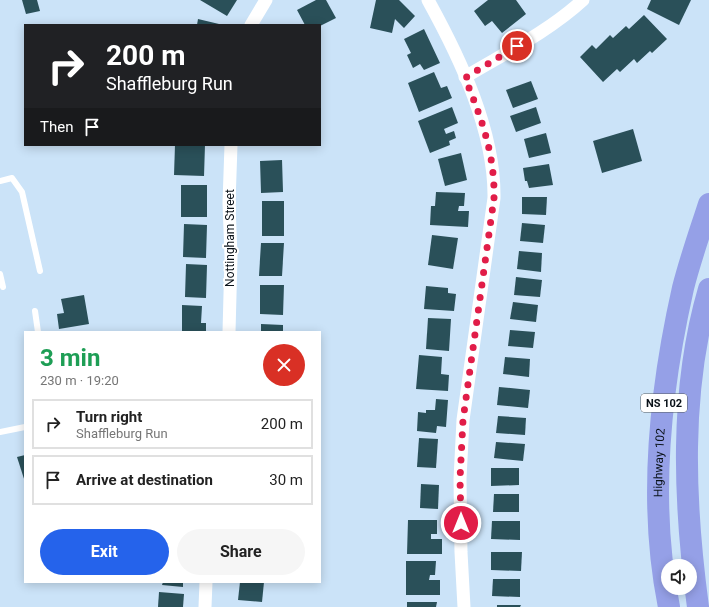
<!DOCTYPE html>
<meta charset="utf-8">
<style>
body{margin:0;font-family:Roboto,sans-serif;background:#f6f6f6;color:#222;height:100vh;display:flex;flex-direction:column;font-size:15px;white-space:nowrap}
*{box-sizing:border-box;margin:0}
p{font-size:13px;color:#767676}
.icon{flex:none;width:22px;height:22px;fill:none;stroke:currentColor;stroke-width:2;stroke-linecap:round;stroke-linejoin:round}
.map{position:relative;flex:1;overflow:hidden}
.drawer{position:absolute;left:24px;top:331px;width:297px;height:252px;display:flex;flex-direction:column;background:#fff;border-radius:0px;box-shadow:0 2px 10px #0003}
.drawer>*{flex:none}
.top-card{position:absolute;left:24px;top:24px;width:297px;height:122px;border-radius:0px;box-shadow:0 2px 10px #0003;background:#202124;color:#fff;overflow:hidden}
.controls{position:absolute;left:661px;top:559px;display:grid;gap:8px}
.controls a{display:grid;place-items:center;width:36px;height:36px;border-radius:50%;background:#fff;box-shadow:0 2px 10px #0003;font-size:20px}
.pin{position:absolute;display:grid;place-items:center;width:34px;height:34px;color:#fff;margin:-17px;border:2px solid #fff;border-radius:50%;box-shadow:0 1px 4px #0007}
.me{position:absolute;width:44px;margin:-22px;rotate:0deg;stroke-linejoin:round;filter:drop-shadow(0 0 3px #0008)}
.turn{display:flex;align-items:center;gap:14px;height:84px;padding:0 16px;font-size:18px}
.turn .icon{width:52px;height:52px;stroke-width:2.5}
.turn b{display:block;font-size:28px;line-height:34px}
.then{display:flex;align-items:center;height:38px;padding:0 16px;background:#0003;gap:8px;font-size:15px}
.round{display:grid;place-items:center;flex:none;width:42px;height:42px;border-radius:21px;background:#f6f6f6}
.headline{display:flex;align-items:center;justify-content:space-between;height:68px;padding:0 16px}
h1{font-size:24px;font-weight:700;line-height:30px;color:#1e9e55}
.action{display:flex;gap:8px;margin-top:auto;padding:8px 16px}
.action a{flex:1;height:46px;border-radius:24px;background:#2563eb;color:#fff;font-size:16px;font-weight:700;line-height:46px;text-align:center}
.action a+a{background:#f6f6f6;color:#222}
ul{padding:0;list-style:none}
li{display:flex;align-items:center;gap:12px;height:50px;margin:0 8px 6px;padding:0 8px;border:2px solid #e0e0e0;border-radius:0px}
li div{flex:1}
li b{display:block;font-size:15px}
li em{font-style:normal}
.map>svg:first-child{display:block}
.building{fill:#2a5059}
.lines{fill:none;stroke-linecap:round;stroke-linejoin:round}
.lane{stroke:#fff;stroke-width:6}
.street{stroke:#fff;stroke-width:13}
.highway{stroke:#95a0e7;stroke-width:22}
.route{stroke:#e11d48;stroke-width:7;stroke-dasharray:0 12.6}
.labels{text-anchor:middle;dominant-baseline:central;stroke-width:4;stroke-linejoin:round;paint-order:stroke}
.shield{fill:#fff;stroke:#53585d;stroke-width:1}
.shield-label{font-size:11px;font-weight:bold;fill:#091118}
.street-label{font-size:12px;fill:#091118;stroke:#fff}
</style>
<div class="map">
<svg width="709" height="607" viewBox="0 0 709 607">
<rect width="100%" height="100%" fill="#cbe3f8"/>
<!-- building -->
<g class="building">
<polygon points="22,0 37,0 40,11 26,14"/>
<polygon points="200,0 237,0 227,16"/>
<polygon points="316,0 326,0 336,18 320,26 305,25 297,10"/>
<polygon points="376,0 399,0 415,16 404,28 395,19 392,33 370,28"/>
<polygon points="488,0 516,0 526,14 502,33 492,21 485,26 474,11"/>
<polygon points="651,0 691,0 679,25 647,9"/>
<polygon points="644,15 667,39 652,53 650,51 637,63 634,59 620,72 617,69 603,82 580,57 592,45 596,49 610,35 613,38 626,26 629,29"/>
<polygon points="198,19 219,24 219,25 197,25"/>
<polygon points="424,29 440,63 424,70 420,64 413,68 407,55 411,53 404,39"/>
<polygon points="434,72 441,88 447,86 452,98 419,112 408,83"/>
<polygon points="531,81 538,99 513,108 506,90"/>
<polygon points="452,107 458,123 444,129 446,134 454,131 456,138 449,141 450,145 430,153 418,121"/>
<polygon points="536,107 541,123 516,132 510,116"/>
<polygon points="633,129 642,161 602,173 593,141"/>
<polygon points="546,133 551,153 529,158 524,139"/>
<polygon points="175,145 205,145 204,176 174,175"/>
<polygon points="461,153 467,180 445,186 438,159"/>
<polygon points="282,160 283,192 261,193 260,161"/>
<polygon points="549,164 553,185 529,188 527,181 525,181 523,168"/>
<rect x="181" y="185" width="26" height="32"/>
<polygon points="436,192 465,193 464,206 459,206 458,211 469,211 468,227 430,225 431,206 435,206"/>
<polygon points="522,197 547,197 546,215 522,214"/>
<rect x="262" y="201" width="22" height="35"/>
<polygon points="522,223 545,225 543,243 520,241"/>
<polygon points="184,224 207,225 206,258 183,257"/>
<polygon points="432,235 458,238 453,269 428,265"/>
<polygon points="261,243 284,243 282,276 259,276"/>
<polygon points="519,251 542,253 541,272 517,269"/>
<polygon points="186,264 207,265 206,298 185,297"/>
<polygon points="516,277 542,280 540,297 514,295"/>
<polygon points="260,285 284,285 283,315 260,314"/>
<polygon points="426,286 448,288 448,293 456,294 454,311 424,309"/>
<polygon points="84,295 89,324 59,329 57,314 64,313 61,299"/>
<polygon points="513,302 538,305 536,322 510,319"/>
<polygon points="182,305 202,306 201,323 206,323 206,332 182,331"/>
<polygon points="428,318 451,319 449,351 426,349"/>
<polygon points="261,324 283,325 283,332 261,332"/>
<polygon points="510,330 535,332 533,348 508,346"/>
<polygon points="419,355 442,357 441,374 449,375 448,391 416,389"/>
<polygon points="505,357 530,359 529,377 503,374"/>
<polygon points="499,387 530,390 528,408 497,405"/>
<polygon points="436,399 448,400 446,427 437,426 436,433 417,431 418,412 426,413 426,410 435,410"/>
<polygon points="498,416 526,418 525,435 496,433"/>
<polygon points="419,438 438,439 436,468 417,467"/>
<polygon points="496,442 525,444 523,461 494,458"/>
<polygon points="25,455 25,482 17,457"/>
<polygon points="491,468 519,468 519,485 491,486"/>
<polygon points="421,484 439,485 438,509 420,508"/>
<polygon points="494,494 519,494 519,512 493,512"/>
<polygon points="408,520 437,520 437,534 431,534 431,539 442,539 442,554 407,554"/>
<polygon points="492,521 520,521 520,540 491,539"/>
<polygon points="491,552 522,552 521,571 491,570"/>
<polygon points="406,561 436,561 435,575 430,575 429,580 440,580 440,595 406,595"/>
<polygon points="493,579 520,579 520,597 492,596"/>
<polygon points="163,582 183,582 183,587 162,585"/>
<polygon points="240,582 264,582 262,602 238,600"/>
<polygon points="159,592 184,594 183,607 158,607"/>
<polygon points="407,602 437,602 436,607 407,607"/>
<polygon points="497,605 521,605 520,607 497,607"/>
</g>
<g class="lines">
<!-- lane -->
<g class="lane">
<polyline points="0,181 12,178 22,192 40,271"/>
<polyline points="0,274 3,287"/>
<polyline points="35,311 38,332"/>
<polyline points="0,432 25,427"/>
</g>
<!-- street -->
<g class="street">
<path d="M 428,0 C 460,58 495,131 494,198 L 463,420 L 460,479 L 461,552 L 464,607"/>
<polyline points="251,25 266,0"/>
<path d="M 465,77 C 505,53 548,32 583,0"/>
<polyline points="229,332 231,257 229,203 231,145"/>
<polyline points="205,607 206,582"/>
</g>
<!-- highway -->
<g class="highway">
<path id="s1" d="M 669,607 C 648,504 660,390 683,288 C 690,260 700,232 709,204"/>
<path d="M 698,607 C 684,503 679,391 709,289"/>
</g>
</g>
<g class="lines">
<!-- route -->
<path class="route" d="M 461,523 L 460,479 L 463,420 L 494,198 C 495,154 481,117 465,78 L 517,46"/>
</g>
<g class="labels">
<!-- shield labels -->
<rect class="shield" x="641" y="394" width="46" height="18" rx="3"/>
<g class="shield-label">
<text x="664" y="403">NS 102</text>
</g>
<!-- street labels -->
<g class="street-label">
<text transform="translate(230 238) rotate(-90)">Nottingham Street</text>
<text stroke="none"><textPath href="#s1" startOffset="145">Highway 102</textPath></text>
</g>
</g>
</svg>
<div class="controls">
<a><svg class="icon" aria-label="sound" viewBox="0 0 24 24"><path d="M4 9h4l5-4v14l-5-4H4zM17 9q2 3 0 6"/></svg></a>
</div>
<div class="pin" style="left:517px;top:46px;background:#d93025"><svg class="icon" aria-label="arrive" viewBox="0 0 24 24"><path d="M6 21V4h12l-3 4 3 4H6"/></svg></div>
<svg class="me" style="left:461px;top:523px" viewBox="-20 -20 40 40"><circle r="17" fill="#e11d48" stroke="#fff" stroke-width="3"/><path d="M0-11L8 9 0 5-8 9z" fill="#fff"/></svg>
<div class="top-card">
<div class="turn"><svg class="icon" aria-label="right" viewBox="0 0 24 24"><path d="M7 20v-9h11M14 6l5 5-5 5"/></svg><div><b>200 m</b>Shaffleburg Run</div></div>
<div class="then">Then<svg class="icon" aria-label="arrive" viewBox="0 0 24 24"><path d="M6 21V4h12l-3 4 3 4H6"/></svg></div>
</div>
<section class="drawer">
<div class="headline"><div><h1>3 min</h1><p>230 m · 19:20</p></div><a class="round" style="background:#d93025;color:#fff"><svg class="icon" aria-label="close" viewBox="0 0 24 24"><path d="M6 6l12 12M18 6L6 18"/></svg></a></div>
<ul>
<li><svg class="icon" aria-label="right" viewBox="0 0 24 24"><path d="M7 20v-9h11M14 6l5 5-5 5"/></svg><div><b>Turn right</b><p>Shaffleburg Run</p></div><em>200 m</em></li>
<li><svg class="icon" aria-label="arrive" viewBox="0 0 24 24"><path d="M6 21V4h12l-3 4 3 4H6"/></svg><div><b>Arrive at destination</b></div><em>30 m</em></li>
</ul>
<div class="action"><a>Exit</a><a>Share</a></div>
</section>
</div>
